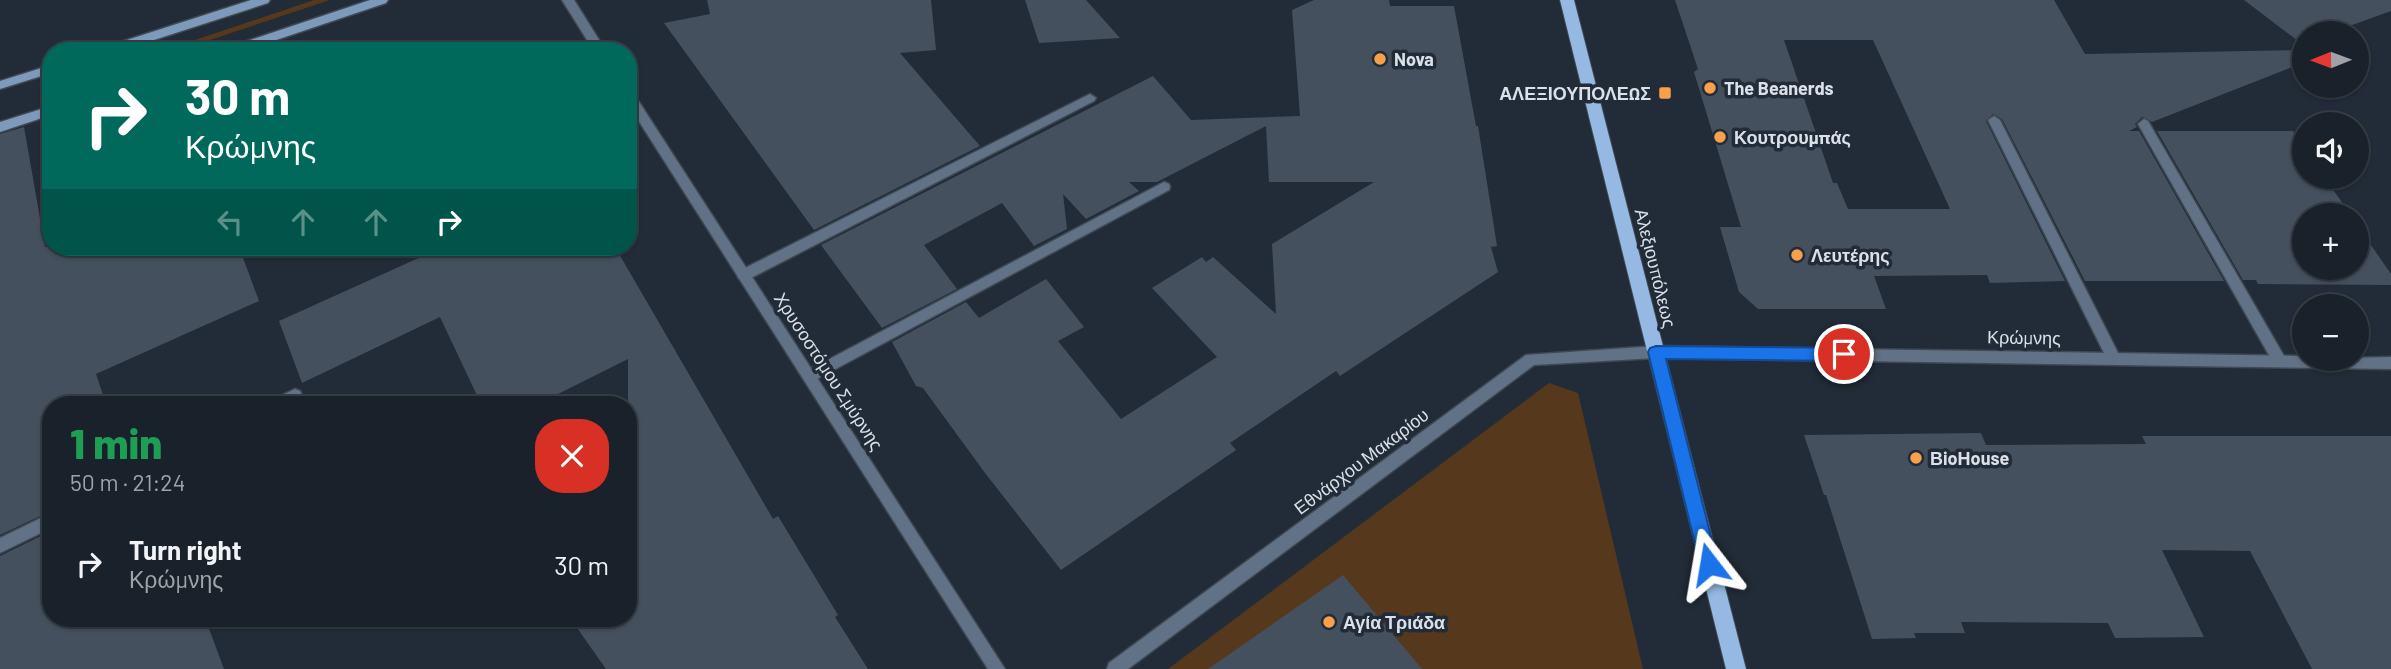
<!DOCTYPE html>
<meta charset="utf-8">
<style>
body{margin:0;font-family:Barlow,sans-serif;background:#222932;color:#f1f3f6;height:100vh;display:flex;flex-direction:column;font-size:26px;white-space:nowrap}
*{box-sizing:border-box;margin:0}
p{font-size:23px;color:#9fa3a8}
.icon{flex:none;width:38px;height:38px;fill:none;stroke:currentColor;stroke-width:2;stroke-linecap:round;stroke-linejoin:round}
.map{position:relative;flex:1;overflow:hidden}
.side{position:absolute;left:42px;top:396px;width:595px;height:231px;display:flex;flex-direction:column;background:#19212a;border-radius:28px;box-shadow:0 2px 5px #0004,0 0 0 2px #373e47}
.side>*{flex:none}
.hud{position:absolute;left:42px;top:42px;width:595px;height:214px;border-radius:28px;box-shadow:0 2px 5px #0004,0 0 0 2px #373e47;background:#00695c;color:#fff;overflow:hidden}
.needle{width:46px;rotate:269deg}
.buttons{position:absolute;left:2292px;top:21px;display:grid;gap:14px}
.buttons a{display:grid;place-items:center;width:77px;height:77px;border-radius:50%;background:#19212a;box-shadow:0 2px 5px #0004,0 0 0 2px #373e47;font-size:35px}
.pin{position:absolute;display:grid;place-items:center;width:60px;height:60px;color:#fff;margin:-30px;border:4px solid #fff;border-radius:50%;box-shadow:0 2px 7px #0007}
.me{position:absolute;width:77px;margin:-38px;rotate:346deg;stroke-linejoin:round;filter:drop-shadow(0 0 5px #0008)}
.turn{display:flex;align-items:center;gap:24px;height:147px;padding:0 28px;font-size:32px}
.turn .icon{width:91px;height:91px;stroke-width:2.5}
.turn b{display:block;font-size:49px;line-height:60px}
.lanes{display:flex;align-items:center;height:66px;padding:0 28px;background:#0003;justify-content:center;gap:35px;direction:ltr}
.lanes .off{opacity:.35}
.round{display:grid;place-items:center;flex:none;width:74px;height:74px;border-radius:28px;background:#222932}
.summary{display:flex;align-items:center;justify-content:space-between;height:119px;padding:0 28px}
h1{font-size:42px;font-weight:800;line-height:52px;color:#1e9e55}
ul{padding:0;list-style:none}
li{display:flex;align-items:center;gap:21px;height:98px;padding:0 28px}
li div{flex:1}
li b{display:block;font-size:26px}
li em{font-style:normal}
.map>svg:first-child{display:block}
.green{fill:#56381d}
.building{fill:#44505e;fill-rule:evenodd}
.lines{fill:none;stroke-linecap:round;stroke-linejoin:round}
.lane-casing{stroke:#3f4954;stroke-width:3}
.street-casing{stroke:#3f4954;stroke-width:3}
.secondary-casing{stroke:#3f4954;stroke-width:3}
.primary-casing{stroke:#3f4954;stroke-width:2}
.lane{fill:#617286;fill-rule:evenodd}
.street{fill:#617286;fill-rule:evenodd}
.secondary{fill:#7e9aba;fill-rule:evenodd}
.primary{fill:#95b9e2;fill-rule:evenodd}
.route{fill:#1a73e8;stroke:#114b97;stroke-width:2}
.poi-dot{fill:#f9a04c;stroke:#212c38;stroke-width:2.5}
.labels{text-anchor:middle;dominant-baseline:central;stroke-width:7;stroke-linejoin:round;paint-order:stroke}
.poi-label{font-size:18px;font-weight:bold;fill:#dae1ea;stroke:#212c38;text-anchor:start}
.street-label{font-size:18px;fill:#dae1ea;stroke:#212c38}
</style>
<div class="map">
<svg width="2391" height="669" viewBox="0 0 2391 669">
<rect width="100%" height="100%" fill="#212c38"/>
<!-- green -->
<g class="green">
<polygon points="314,0 330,0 177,51 162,51"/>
<polygon points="1549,383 1578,393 1643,669 1168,669"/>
</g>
<!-- building -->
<g class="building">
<polygon points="707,0 931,0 936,50 900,53 980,146 814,230 664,23 710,14"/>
<polygon points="1025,0 1086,0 1120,38 1039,43"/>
<polygon points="1314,0 1389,0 1390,6 1454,6 1476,126 1478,126 1497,246 1491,247 1498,272 1340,376 1336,371 1230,443 1236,450 1061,570 985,473 923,388 916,386 892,342 966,302 979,318 1046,279 1084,327 1058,341 1121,419 1217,357 1152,288 1202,257 1206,262 1213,257 1276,314 1272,244 1374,182 1269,182 1266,126 1157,182 1129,182 1139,191 1086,219 1063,194 1067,229 1034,246 1002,203 924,245 957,289 882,328 821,245 1153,76 1191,120 1300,116 1292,10"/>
<path d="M 1675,0 L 2054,0 L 2085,54 L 2305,50 L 2305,62 L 2152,122 L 2142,117 L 2135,124 L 2137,127 L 2129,131 L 2139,131 L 2224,281 L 2085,281 L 2002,119 L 1993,114 L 1986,121 L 2065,281 L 1990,283 L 1987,275 L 1874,276 L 1886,309 L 1758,309 L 1739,292 L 1720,227 L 1741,227 L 1694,72 L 1698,69 ZM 1784,40 L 1873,40 L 1950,209 L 1848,209 L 1837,183 L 1833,183 Z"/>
<polygon points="2244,0 2391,0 2391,11 2330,33 2305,33 2305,43 2302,44"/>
<polygon points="24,127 45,247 239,247 259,301 96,374 106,404 51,404 51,511 0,535 0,134"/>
<polygon points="2157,131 2293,131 2305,148 2305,177 2324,177 2351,215 2305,215 2305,268 2357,268 2357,225 2391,274 2391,285 2258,284 2256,280 2243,280"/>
<polygon points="443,247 615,247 773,519 778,516 838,615 835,617 868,669 606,669 570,618 628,618 628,359 538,404 481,404 440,317 302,383 279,321"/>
<polygon points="1981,433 1986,445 2146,444 2142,436 2391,436 2391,669 2312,669 2250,551 2162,550 2204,637 2115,638 2108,623 1961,622 1965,633 1914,633 1916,638 1872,639 1826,495 1824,495 1804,435"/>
<polygon points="51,531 51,618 205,618 224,669 0,669 0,556"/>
<polygon points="1343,575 1422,669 1208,669"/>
</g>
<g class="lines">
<defs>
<g id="lane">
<polygon points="1090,94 1096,98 1094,101 749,279 739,279 737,275 739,271"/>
<polygon points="1994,116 2000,120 2118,353 2120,357 2118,361 2108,361 1988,120"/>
<polygon points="2144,119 2148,121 2284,356 2286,360 2284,364 2274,364 2138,124"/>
<polygon points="1164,182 1169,184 1170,187 1169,190 815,380 810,382 805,380 803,376 805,372"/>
<path d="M 295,389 L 300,391 L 302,395 C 296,407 282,404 270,404 L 272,400 Z"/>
<polygon points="51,513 51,528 0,553 0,538"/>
</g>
<g id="street">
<polygon points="562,0 574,0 606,51 594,51"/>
<polygon points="628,90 632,91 1005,669 988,669 628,104"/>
<polygon points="1656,346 2305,356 2305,359 2391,357 2391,369 1656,358 1534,365 1128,669 1107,669 1109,663 1526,355"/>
</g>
<g id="secondary">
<polygon points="251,0 270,0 268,3 120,51 100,51 102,48"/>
<polygon points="370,0 388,0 386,3 244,51 224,51 226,48"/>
<polygon points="51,65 51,73 0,89 0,81"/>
<polygon points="51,106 51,115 0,132 0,122"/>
</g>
<polygon id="primary" points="1560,0 1574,0 1746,669 1726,669"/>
</defs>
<!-- lane casing -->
<use href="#lane" class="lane-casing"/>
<!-- street casing -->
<use href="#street" class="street-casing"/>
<!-- secondary casing -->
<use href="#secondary" class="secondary-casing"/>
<!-- primary casing -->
<use href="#primary" class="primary-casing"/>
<!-- lane -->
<use href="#lane" class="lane"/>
<!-- street -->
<use href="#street" class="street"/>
<!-- secondary -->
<use href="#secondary" class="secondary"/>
<!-- primary -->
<use href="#primary" class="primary"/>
</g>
<!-- route -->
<polygon class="route" points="1656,346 1844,348 1850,350 1852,354 1850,359 1844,361 1666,359 1718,564 1715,569 1709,572 1703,569 1700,564 1648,352 1650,348"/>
<!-- markers -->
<g class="poi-dot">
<circle cx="1380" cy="59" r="7"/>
<circle cx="1710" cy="88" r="7"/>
<rect x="1658" y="86" width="14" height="14" rx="3.5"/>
<circle cx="1720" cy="137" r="7"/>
<circle cx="1797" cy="255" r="7"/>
<circle cx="1916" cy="458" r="7"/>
<circle cx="1329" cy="622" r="7"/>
</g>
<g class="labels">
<!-- poi labels -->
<g class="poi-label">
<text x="1394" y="59">Nova</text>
<text x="1724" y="88">The Beanerds</text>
<text x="1651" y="93" text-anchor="end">ΑΛΕΞΙΟΥΠΟΛΕΩΣ</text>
<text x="1734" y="137">Κουτρουμπάς</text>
<text x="1811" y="255">Λευτέρης</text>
<text x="1930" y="458">ΒioΗouse</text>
<text x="1343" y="622">Αγία Τριάδα</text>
</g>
<!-- street labels -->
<g class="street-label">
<text transform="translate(1656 268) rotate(76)">Αλεξιουπόλεως</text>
<text transform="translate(2024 337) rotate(1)">Κρώμνης</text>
<text transform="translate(829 371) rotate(57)">Χρυσοστόμου Σμύρνης</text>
<text transform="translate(1361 461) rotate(-37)">Εθνάρχου Μακαρίου</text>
</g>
</g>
</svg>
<div class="buttons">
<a><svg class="needle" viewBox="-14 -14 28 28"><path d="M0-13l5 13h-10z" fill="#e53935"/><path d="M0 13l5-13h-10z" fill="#9fa3a8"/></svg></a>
<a><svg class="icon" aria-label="sound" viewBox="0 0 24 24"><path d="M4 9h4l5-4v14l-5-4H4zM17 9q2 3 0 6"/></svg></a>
<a>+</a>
<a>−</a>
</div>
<div class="pin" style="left:1844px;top:354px;background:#d93025"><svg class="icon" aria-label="arrive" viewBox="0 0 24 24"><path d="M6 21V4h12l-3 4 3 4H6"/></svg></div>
<svg class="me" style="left:1709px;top:564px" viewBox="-20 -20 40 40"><path d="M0-17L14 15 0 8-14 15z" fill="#1a73e8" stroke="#fff" stroke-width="4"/></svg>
<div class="hud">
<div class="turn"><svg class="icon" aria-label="right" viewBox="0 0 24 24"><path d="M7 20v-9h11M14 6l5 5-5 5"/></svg><div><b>30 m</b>Κρώμνης</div></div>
<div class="lanes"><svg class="icon off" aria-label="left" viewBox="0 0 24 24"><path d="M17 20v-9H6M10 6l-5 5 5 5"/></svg><svg class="icon off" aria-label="ahead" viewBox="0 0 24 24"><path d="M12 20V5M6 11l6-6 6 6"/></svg><svg class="icon off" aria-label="ahead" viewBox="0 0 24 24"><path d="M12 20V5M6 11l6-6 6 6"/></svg><svg class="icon" aria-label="right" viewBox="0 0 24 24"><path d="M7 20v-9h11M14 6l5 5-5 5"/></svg></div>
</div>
<section class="side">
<div class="summary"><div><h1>1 min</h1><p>50 m · 21:24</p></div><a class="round" style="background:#d93025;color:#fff"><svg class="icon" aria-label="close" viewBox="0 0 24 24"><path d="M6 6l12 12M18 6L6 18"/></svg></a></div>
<ul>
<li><svg class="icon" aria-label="right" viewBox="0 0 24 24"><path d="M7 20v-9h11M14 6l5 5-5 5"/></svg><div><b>Turn right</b><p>Κρώμνης</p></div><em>30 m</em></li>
</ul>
</section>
</div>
